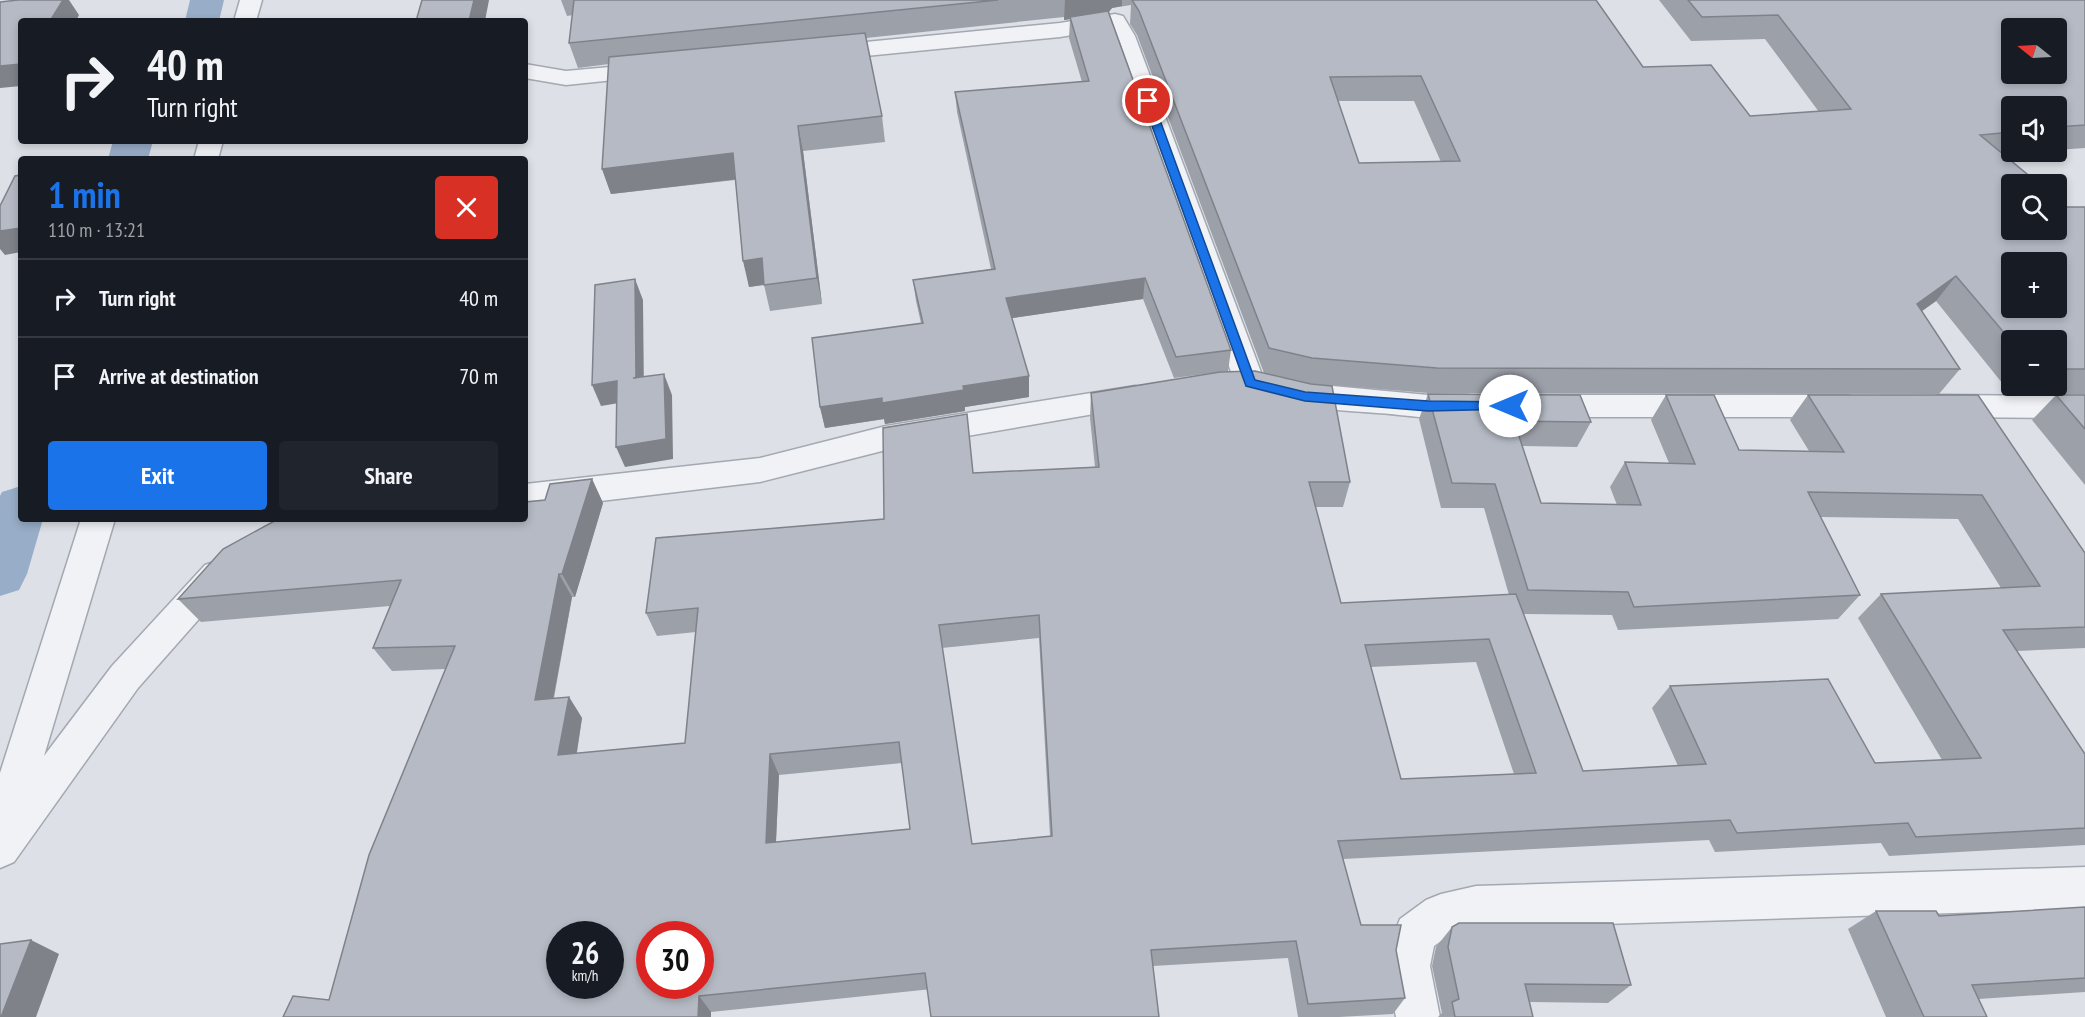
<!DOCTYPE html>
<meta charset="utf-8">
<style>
body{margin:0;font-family:"PT Sans Narrow",sans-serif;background:#20242c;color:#f1f3f6;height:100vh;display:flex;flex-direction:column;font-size:22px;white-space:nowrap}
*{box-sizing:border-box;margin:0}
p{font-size:20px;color:#9ea1a6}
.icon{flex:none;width:33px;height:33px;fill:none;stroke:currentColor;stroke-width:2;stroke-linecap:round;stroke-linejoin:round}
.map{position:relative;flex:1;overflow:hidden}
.side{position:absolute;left:18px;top:156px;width:510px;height:366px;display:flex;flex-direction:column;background:#171b24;border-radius:6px;box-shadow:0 3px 9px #0003}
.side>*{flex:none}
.top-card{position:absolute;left:18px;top:18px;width:510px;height:126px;border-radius:6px;box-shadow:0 3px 9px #0003;background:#171b24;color:#f1f3f6;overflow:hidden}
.needle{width:39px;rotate:288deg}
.buttons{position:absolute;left:2001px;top:18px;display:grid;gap:12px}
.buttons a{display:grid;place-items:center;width:66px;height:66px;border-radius:6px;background:#171b24;box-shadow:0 3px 9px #0003;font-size:30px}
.speed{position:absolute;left:546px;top:921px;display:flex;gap:12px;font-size:30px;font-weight:700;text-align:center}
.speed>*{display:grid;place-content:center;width:78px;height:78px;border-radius:50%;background:#171b24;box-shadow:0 3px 9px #0003;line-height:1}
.speed small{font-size:15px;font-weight:400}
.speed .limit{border:9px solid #d22;background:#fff;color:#111}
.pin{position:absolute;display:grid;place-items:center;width:51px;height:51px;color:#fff;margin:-26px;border:3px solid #fff;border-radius:50%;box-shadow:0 2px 6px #0007}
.me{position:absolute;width:66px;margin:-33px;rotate:270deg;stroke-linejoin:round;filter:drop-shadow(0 0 4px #0008)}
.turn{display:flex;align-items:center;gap:21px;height:126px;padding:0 30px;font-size:27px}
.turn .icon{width:78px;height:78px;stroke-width:2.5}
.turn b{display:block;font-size:42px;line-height:51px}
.round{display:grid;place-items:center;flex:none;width:63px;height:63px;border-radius:6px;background:#20242c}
.headline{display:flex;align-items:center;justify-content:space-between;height:102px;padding:0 30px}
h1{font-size:36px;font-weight:800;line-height:45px;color:#1a73e8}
.button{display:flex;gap:12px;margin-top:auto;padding:12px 30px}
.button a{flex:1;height:69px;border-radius:6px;background:#1a73e8;color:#fff;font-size:24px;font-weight:800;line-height:69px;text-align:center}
.button a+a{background:#20242c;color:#f1f3f6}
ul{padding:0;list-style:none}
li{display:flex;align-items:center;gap:18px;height:78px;padding:0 30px;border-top:2px solid #363941}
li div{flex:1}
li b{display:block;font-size:22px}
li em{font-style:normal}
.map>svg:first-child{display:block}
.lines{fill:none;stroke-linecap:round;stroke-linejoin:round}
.canal{fill:#98adc7;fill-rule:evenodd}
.minor-casing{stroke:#a3a8b1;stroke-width:3}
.minor{fill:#f0f2f5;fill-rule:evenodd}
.wall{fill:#9ca0a9;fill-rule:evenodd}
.shaded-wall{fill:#7f8289}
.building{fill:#b5bac4;stroke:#7f8289;stroke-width:1.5;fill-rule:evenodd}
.route{fill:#1a73e8;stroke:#114b97;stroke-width:1.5}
</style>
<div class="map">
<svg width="2085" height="1017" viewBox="0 0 2085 1017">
<rect width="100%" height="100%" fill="#dde1e7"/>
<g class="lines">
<!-- canal -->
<g class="canal">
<polygon points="190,0 224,0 219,21 185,21"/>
<polygon points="113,141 153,141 148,159 108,159"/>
<polygon points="21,486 21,519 43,519 27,574 19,590 0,596 0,496 2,492"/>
</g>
<defs>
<g id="minor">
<polygon points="240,0 262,0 256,21 234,21"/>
<polygon points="1115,14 1123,16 1135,36 1265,383 1261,391 1250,394 1239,391 1235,383 1109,29 1060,37 825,60 817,58 814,53 817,48 825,46 1060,23"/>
<polygon points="654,63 662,65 665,70 662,75 566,85 525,78 525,64 566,71"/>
<polygon points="199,141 223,141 218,159 194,159"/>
<path d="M 1290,382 L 1428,395 L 1468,395 L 1479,398 L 1483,406 L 1479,414 C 1447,423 1409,415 1377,413 C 1344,410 1311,410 1279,401 L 1275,393 L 1279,385 Z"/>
<polygon points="1135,386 1146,389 1150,397 1146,405 886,450 760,482 525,510 525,484 760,458 886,426"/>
<polygon points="1541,395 1846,395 1857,398 1861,406 1857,414 1846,417 1541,417 1530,414 1526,406 1530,398"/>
<polygon points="1940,395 2085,396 2085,418 1940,417 1929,414 1925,406 1929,398"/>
<polygon points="81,519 115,519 44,756 112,666 205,565 217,561 229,565 234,575 229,585 138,688 14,862 0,868 0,773"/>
<polygon points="2085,867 2085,909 1476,928 1451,934 1434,946 1430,966 1440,1017 1396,1017 1386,966 1394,934 1400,919 1426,900 1441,894 1476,886"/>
</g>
</defs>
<!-- minor casing -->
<use href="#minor" class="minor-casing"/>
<!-- minor -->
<use href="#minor" class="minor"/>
</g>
<!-- wall -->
<g class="wall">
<path d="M 561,0 L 1596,0 L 1643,67 L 1750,116 L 1819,112 L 1765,39 L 1691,41 L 1659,0 L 2085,0 L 2085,148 L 2056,150 L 2056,106 L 2012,106 L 2012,152 L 2046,152 L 2004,155 L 2065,207 L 2085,207 L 2085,394 L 2011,394 L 1936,301 L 1922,311 L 1960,369 L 1939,394 L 1428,393 L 1305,383 L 1264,373 L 1137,35 L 1130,24 L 1131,5 L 1112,8 L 1109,12 L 1231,350 L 1228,371 L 1174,378 L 1143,299 L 1012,318 L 1029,376 L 1029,397 L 965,407 L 965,411 L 885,424 L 884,419 L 825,428 L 820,407 L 921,323 L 916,301 L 913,280 L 991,269 L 957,112 L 955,92 L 1082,82 L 1069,38 L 1070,19 L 1064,20 L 1064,17 L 866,38 L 882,116 L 885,142 L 803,151 L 822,304 L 770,311 L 764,285 L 749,287 L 735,180 L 611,194 L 602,169 L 609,64 L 578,68 L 569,43 L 573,15 L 567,16 ZM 1338,101 L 1414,101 L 1441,162 L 1359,163 ZM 2012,340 L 2056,340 L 2056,386 L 2012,386 Z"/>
<path d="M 1091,393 L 1350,482 L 1343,507 L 1315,507 L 1341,603 L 1509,595 L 1484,508 L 1441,508 L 1419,419 L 1428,394 L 1591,422 L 1577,447 L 1522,446 L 1541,503 L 1617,505 L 1610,487 L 1625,462 L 1669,463 L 1651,420 L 1666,395 L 1739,450 L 1809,451 L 1790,420 L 1808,395 L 2085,553 L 2085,648 L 2017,651 L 2085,754 L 2085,845 L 1889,856 L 1881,843 L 1715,852 L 1709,840 L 1343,859 L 1361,925 L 1396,950 L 1405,998 L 1393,1014 L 1339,1017 L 1298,1017 L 1288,958 L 1153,966 L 711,1012 L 329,1000 L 445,669 L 392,671 L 373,648 L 390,606 L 201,622 L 178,599 L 525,519 L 545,500 L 592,479 L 603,503 L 575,597 L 572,597 L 554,698 L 569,697 L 582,718 L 577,753 L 685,743 L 696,632 L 657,636 L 646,613 L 884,519 L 973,473 L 1095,467 L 1090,418 ZM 1820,517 L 1958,519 L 2001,588 L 1881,594 L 1858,618 L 1942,760 L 1875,763 L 1670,686 L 1652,708 L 1678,766 L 1583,771 L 1523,614 L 1612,615 L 1618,630 L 1838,619 L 1860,595 ZM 1039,638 L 1050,836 L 972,844 L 942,648 ZM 1476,662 L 1514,774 L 1401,779 L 1371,667 ZM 902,763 L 910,829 L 776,842 L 779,775 Z"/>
<polygon points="2056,395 2085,395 2085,485 2032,420"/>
<polygon points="2085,907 2085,992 1979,999 1987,1017 1886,1017 1848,929 1876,911 1939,916"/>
<polygon points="1452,927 1631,985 1608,1003 1530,1002 1533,1017 1438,1017 1442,1013 1432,966 1436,947"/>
</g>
<!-- shaded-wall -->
<g class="shaded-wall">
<polygon points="63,0 69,0 79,15 76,21 50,21"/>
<polygon points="474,0 489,0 485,21 469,21"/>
<polygon points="1065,0 1122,0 1122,6 1112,8 1107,14 1064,20"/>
<polygon points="21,64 21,86 0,88 0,66"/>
<polygon points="798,126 803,151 822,304 817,278"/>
<polygon points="733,153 739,179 611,194 602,169"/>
<polygon points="21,228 21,252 5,255 0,249 0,231"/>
<polygon points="762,258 768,284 749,287 743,261"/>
<polygon points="1956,276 1936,301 1897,329 1917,304"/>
<polygon points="1145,278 1143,299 1006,319 1006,298"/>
<polygon points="635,279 643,300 644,399 633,378"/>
<polygon points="664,374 672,395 673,459 625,467 616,447"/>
<polygon points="1029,376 1029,397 965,407 965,411 885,424 884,419 825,428 820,407"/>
<polygon points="617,381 625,402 601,406 592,385"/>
<polygon points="592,479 603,503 575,597 562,574"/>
<polygon points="559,574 572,597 549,721 535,700"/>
<polygon points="569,697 582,718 573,775 558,755"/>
<polygon points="770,754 779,775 775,862 766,843"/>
<polygon points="31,940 59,954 36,1017 1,1017"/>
<polygon points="699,996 711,1012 711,1017 698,1017"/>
</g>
<!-- building -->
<g class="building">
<polygon points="18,0 63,0 50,21 21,21 21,64 0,66 0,2"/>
<polygon points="422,0 474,0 469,21 416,21"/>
<polygon points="574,0 998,0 569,43"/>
<path d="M 1132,0 L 1596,0 L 1643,67 L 1711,65 L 1750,116 L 1851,109 L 1778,15 L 1702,17 L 1688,0 L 2085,0 L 2085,125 L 2056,127 L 2056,106 L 2012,106 L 2012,132 L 1980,135 L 2039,184 L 2012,184 L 2012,230 L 2056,230 L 2056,199 L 2065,207 L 2085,207 L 2085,369 L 2056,369 L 2056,340 L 2012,340 L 2012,342 L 1956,276 L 1917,304 L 1960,369 L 1437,368 L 1312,358 L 1269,348 L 1139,11 ZM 2012,28 L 2056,28 L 2056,74 L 2012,74 ZM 1421,76 L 1460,161 L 1359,163 L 1330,77 ZM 2012,262 L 2056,262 L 2056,308 L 2012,308 Z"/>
<polygon points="1108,11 1231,350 1176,357 1145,278 1006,298 1029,376 963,386 964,390 882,403 882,398 820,407 812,338 923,323 913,280 995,269 955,92 1089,81 1070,17"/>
<polygon points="865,33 882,116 798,126 817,278 764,285 762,258 743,261 733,153 602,169 609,57"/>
<polygon points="21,175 21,228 0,231 0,206 15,176"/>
<polygon points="635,279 636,378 633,378 664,374 666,439 616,447 617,381 592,385 595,285"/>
<path d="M 1255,371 L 1311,384 L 1332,386 L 1350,482 L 1309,482 L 1341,603 L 1516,594 L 1583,771 L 1706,764 L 1670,686 L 1828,679 L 1875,763 L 1981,758 L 1881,594 L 2040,586 L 1982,495 L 1808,492 L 1860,595 L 1634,607 L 1628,592 L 1528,590 L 1495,484 L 1452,483 L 1428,394 L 1580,395 L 1591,422 L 1514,421 L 1541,503 L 1641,505 L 1625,462 L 1695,464 L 1666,395 L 1714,395 L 1739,450 L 1844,452 L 1808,395 L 1978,395 L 2085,553 L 2085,627 L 2003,630 L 2085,754 L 2085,828 L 1916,837 L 1908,823 L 1737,833 L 1730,820 L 1338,841 L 1361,925 L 1401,925 L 1396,950 L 1405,998 L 1308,1004 L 1296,941 L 1151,950 L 1159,1017 L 931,1017 L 925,973 L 699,996 L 698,1017 L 283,1017 L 293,996 L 329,1000 L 369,855 L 455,646 L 373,648 L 401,580 L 178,599 L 223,549 L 278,519 L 525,519 L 525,502 L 545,500 L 550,484 L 592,479 L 562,574 L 559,574 L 535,700 L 569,697 L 558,755 L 685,743 L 698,608 L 646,613 L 656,538 L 884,519 L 883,428 L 967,414 L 973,473 L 1099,467 L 1091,393 L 1220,372 ZM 1039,615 L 1052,836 L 972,844 L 939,625 ZM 1489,639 L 1536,773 L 1401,779 L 1365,645 ZM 899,742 L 910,829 L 766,843 L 770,754 ZM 560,934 L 610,934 L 610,986 L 560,986 ZM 650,934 L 700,934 L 700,986 L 650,986 Z"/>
<polygon points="2056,395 2085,395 2085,429"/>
<polygon points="2085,907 2085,978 1972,985 1987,1017 1924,1017 1876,911 1936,911 1939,916"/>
<polygon points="1459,923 1613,923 1631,985 1525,984 1533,1017 1455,1017 1452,1002 1459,999 1448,947 1452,927"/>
<polygon points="31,940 1,1017 0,1017 0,944"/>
</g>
<!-- route -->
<polygon class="route" points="1148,98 1153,101 1255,380 1305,392 1428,401 1510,402 1514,403 1516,406 1514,409 1428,411 1305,401 1246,386 1143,101"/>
</svg>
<div class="buttons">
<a><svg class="needle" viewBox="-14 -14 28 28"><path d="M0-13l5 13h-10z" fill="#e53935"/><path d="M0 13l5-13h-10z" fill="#9ea1a6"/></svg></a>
<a><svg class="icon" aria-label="sound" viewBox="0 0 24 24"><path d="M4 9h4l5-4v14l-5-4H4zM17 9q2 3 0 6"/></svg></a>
<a><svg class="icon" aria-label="search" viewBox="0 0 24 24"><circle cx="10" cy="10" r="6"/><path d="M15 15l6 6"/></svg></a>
<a>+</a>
<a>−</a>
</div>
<div class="speed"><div>26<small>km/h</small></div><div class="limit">30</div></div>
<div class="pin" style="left:1148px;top:101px;background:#d93025"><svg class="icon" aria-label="arrive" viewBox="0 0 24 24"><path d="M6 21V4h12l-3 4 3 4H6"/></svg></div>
<svg class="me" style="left:1510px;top:406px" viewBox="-20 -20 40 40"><circle r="19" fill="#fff"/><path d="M0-13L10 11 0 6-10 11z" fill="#1a73e8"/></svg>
<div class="top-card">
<div class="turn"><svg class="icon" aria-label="right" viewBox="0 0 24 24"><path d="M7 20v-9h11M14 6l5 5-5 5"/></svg><div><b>40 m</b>Turn right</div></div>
</div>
<section class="side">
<div class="headline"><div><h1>1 min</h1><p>110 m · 13:21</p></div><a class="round" style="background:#d93025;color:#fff"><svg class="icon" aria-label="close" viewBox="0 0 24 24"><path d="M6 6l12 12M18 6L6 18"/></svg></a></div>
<ul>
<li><svg class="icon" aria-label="right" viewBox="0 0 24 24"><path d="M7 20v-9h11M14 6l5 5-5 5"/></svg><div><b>Turn right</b></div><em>40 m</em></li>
<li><svg class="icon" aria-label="arrive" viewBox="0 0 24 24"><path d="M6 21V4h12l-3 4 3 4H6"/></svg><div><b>Arrive at destination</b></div><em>70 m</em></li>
</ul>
<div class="button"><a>Exit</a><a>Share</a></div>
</section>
</div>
